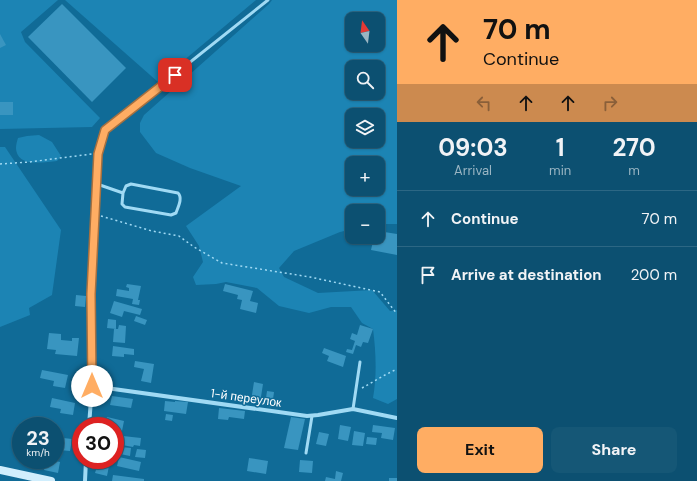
<!DOCTYPE html>
<meta charset="utf-8">
<style>
body{margin:0;font-family:"DM Sans",sans-serif;background:#155776;color:#f1f3f6;height:100vh;display:flex;flex-direction:column;font-size:15px;white-space:nowrap}
*{box-sizing:border-box;margin:0}
p{font-size:13px;color:#9ab5c3}
.icon{flex:none;width:22px;height:22px;fill:none;stroke:currentColor;stroke-width:2;stroke-linecap:round;stroke-linejoin:round}
.map{position:relative;flex:1;overflow:hidden}
.drawer{display:flex;flex-direction:column;background:#0c5071;width:300px}
.drawer>*{flex:none}
.guide{background:#ffad63;color:#111;overflow:hidden}
.needle{width:26px;rotate:346deg}
.buttons{position:absolute;left:345px;top:12px;display:grid;gap:8px}
.buttons a{display:grid;place-items:center;width:40px;height:40px;border-radius:8px;background:#0c5071;box-shadow:0 1px 3px #0004,0 0 0 1px #2c6784;font-size:20px}
.speed{position:absolute;left:12px;top:417px;display:flex;gap:8px;font-size:20px;font-weight:700;text-align:center}
.speed>*{display:grid;place-content:center;width:52px;height:52px;border-radius:50%;background:#0c5071;box-shadow:0 1px 3px #0004,0 0 0 1px #2c6784;line-height:1}
.speed small{font-size:10px;font-weight:400}
.speed .limit{border:6px solid #d22;background:#fff;color:#111}
.pin{position:absolute;display:grid;place-items:center;width:34px;height:34px;color:#fff;margin:-17px;border-radius:8px;box-shadow:0 2px 6px #0006}
.me{position:absolute;width:44px;margin:-22px;rotate:0deg;stroke-linejoin:round;filter:drop-shadow(0 0 3px #0008)}
.turn{display:flex;align-items:center;gap:14px;height:84px;padding:0 20px;font-size:18px}
.turn .icon{width:52px;height:52px;stroke-width:2.5}
.turn b{display:block;font-size:28px;line-height:34px}
.lanes{display:flex;align-items:center;height:38px;padding:0 20px;background:#0003;justify-content:center;gap:20px;direction:ltr}
.lanes .off{opacity:.35}
.eta{display:flex;justify-content:space-evenly;align-items:center;height:68px;text-align:center}
.eta b{font-size:24px;font-weight:700;line-height:28px}
.cta{display:flex;gap:8px;margin-top:auto;padding:8px 20px}
.cta a{flex:1;height:46px;border-radius:8px;background:#ffad63;color:#111;font-size:16px;font-weight:700;line-height:46px;text-align:center}
.cta a+a{background:#155776;color:#f1f3f6}
ul{padding:0;list-style:none}
li{display:flex;align-items:center;gap:12px;height:56px;padding:0 20px;border-top:1px solid #2c6784}
li div{flex:1}
li b{display:block;font-size:15px}
li em{font-style:normal}
main{display:flex;flex:1;min-height:0}
.map>svg:first-child{display:block}
.green{fill:#1c84b4;fill-rule:evenodd}
.building{fill:#3995c0}
.lines{fill:none;stroke-linecap:round;stroke-linejoin:round}
.path{stroke:#a0daf4;stroke-width:1.5;stroke-dasharray:2 3;stroke-linecap:butt}
.lane{stroke:#a0daf4;stroke-width:3}
.street{stroke:#a0daf4;stroke-width:4}
.secondary{stroke:#d0eefd;stroke-width:8}
.route-casing{stroke:#a67040;stroke-width:10}
.route{stroke:#ffad63;stroke-width:7}
.labels{text-anchor:middle;dominant-baseline:central;stroke-width:3;stroke-linejoin:round;paint-order:stroke}
.street-label{font-size:12px;fill:#fff;stroke:#106b97}
</style>
<main>
<div class="map">
<svg width="397" height="481" viewBox="0 0 397 481">
<rect width="100%" height="100%" fill="#106b97"/>
<!-- green -->
<g class="green">
<polygon points="0,0 58,0 21,32 25,42 100,118 92,127 0,129"/>
<polygon points="65,0 256,0 158,82"/>
<path d="M 272,0 L 397,0 L 397,224 L 378,224 L 378,211 L 352,211 L 352,229 L 340,232 L 294,251 L 279,268 L 284,277 L 318,293 L 372,290 L 390,311 L 397,310 L 397,399 L 388,404 L 373,398 C 377,376 376,352 373,329 L 362,323 L 351,307 L 331,307 L 309,313 L 279,306 L 257,288 L 226,282 L 216,284 L 196,285 L 193,277 L 203,262 L 199,246 L 186,226 L 241,186 L 190,168 L 156,153 L 140,132 L 140,123 L 144,115 L 269,4 ZM 352,19 L 378,19 L 378,45 L 352,45 ZM 352,67 L 378,67 L 378,93 L 352,93 ZM 352,115 L 378,115 L 378,141 L 352,141 ZM 352,163 L 378,163 L 378,189 L 352,189 Z"/>
<path d="M 39,135 L 52,142 L 61,156 L 57,161 C 44,162 17,168 16,148 C 16,145 17,141 18,138 L 27,136 Z"/>
<polygon points="0,147 5,147 61,230 52,295 29,308 30,315 0,327"/>
</g>
<!-- building -->
<g class="building">
<polygon points="62,4 126,68 92,102 28,37"/>
<polygon points="0,34 6,45 0,48"/>
<rect x="0" y="102" width="13" height="13"/>
<polygon points="378,231 397,234 397,255 371,250 374,237 378,237"/>
<polygon points="127,284 141,286 138,300 140,300 139,305 132,304 133,299 116,296 117,289 129,291 129,288 126,287"/>
<polygon points="225,284 253,291 250,301 258,303 256,313 240,309 242,300 237,299 238,295 223,291"/>
<polygon points="76,295 86,296 85,307 75,306"/>
<polygon points="114,301 142,309 140,315 124,311 122,317 110,313"/>
<polygon points="136,316 147,320 145,325 134,321"/>
<polygon points="108,319 116,320 116,329 107,328"/>
<polygon points="119,325 126,326 125,343 113,342 114,329 118,329"/>
<polygon points="360,325 373,329 368,343 363,342 361,347 356,345 353,354 346,352 347,349 352,350 355,341 350,339 352,333 357,335"/>
<polygon points="49,333 61,334 61,340 72,341 72,338 79,338 77,356 55,354 56,350 47,349"/>
<polygon points="113,346 134,349 134,355 124,354 124,357 112,356"/>
<polygon points="324,348 346,356 343,367 327,361 329,356 322,353"/>
<polygon points="135,361 154,364 151,383 141,381 144,369 134,367"/>
<polygon points="42,370 68,375 65,388 53,386 54,381 40,378"/>
<polygon points="254,382 263,384 260,403 251,401"/>
<polygon points="267,391 274,392 272,407 265,405"/>
<polygon points="112,396 133,399 131,408 110,405"/>
<polygon points="52,398 75,403 73,415 60,413 61,409 50,407"/>
<polygon points="165,401 175,402 175,401 188,402 186,414 164,411"/>
<polygon points="219,408 245,411 244,419 229,417 228,420 218,419"/>
<polygon points="166,414 173,415 172,421 165,420"/>
<polygon points="107,417 124,421 122,431 115,429 115,426 105,426"/>
<polygon points="291,417 305,419 298,450 284,448"/>
<polygon points="340,425 351,427 348,441 338,439"/>
<polygon points="373,425 395,428 393,440 381,438 382,433 372,432"/>
<polygon points="354,431 365,433 363,446 352,445"/>
<polygon points="319,432 329,434 326,446 316,444"/>
<polygon points="123,436 141,438 140,446 134,445 133,447 122,445"/>
<polygon points="55,437 72,439 70,451 59,450 60,443 55,442"/>
<polygon points="367,437 377,438 376,445 366,444"/>
<polygon points="121,447 131,448 130,456 120,454"/>
<polygon points="137,449 146,450 145,458 135,457"/>
<polygon points="119,457 141,462 139,471 117,466"/>
<polygon points="249,458 268,461 266,474 247,471"/>
<polygon points="45,460 51,460 60,462 58,473 44,470"/>
<polygon points="300,460 313,461 312,473 299,472"/>
<polygon points="98,463 109,466 107,476 95,473"/>
<polygon points="336,471 343,473 341,481 325,481 326,477 335,479"/>
<polygon points="113,475 144,479 144,481 112,481"/>
<rect x="389" y="478" width="8" height="3"/>
</g>
<g class="lines">
<!-- path -->
<g class="path">
<polyline points="0,164 29,162 92,154"/>
<polyline points="101,216 152,231 179,236 194,247 222,263 310,277 380,292 397,314"/>
<polyline points="362,388 385,375 397,369"/>
</g>
<!-- lane -->
<g class="lane">
<path d="M 97,184 L 123,193 L 122,204 L 125,207 L 171,215 L 176,213 C 178,207 183,198 178,193 L 131,184 L 126,186 L 123,193"/>
<polyline points="91,294 98,153 105,130 268,0"/>
<polyline points="353,409 360,362"/>
<polyline points="306,453 312,416"/>
</g>
<!-- street -->
<g class="street">
<polyline points="92,386 307,416 318,415 353,409 397,418"/>
<polyline points="89,426 92,386 91,294"/>
<polyline points="85,481 86,460"/>
</g>
<!-- secondary -->
<polyline class="secondary" points="0,470 51,481"/>
</g>
<g class="lines">
<defs>
<polyline id="route" points="92,386 91,294 98,154 105,130 175,75"/>
</defs>
<!-- route casing -->
<use href="#route" class="route-casing"/>
<!-- route -->
<use href="#route" class="route"/>
</g>
<g class="labels">
<!-- street labels -->
<g class="street-label">
<text transform="translate(246 398) rotate(8)">1-й переулок</text>
</g>
</g>
</svg>
<div class="buttons">
<a><svg class="needle" viewBox="-14 -14 28 28"><path d="M0-13l5 13h-10z" fill="#e53935"/><path d="M0 13l5-13h-10z" fill="#9ab5c3"/></svg></a>
<a><svg class="icon" aria-label="search" viewBox="0 0 24 24"><circle cx="10" cy="10" r="6"/><path d="M15 15l6 6"/></svg></a>
<a><svg class="icon" aria-label="layers" viewBox="0 0 24 24"><path d="M12 4l9 5-9 5-9-5zM3 14l9 5 9-5"/></svg></a>
<a>+</a>
<a>−</a>
</div>
<div class="speed"><div>23<small>km/h</small></div><div class="limit">30</div></div>
<div class="pin" style="left:175px;top:75px;background:#d93025"><svg class="icon" aria-label="arrive" viewBox="0 0 24 24"><path d="M6 21V4h12l-3 4 3 4H6"/></svg></div>
<svg class="me" style="left:92px;top:386px" viewBox="-20 -20 40 40"><circle r="19" fill="#fff"/><path d="M0-13L10 11 0 6-10 11z" fill="#ffad63"/></svg>
</div>
<section class="drawer">
<div class="guide">
<div class="turn"><svg class="icon" aria-label="ahead" viewBox="0 0 24 24"><path d="M12 20V5M6 11l6-6 6 6"/></svg><div><b>70 m</b>Continue</div></div>
<div class="lanes"><svg class="icon off" aria-label="left" viewBox="0 0 24 24"><path d="M17 20v-9H6M10 6l-5 5 5 5"/></svg><svg class="icon" aria-label="ahead" viewBox="0 0 24 24"><path d="M12 20V5M6 11l6-6 6 6"/></svg><svg class="icon" aria-label="ahead" viewBox="0 0 24 24"><path d="M12 20V5M6 11l6-6 6 6"/></svg><svg class="icon off" aria-label="right" viewBox="0 0 24 24"><path d="M7 20v-9h11M14 6l5 5-5 5"/></svg></div>
</div>
<div class="eta">
<div><b>09:03</b><p>Arrival</p></div>
<div><b>1</b><p>min</p></div>
<div><b>270</b><p>m</p></div>
</div>
<ul>
<li><svg class="icon" aria-label="ahead" viewBox="0 0 24 24"><path d="M12 20V5M6 11l6-6 6 6"/></svg><div><b>Continue</b></div><em>70 m</em></li>
<li><svg class="icon" aria-label="arrive" viewBox="0 0 24 24"><path d="M6 21V4h12l-3 4 3 4H6"/></svg><div><b>Arrive at destination</b></div><em>200 m</em></li>
</ul>
<div class="cta"><a>Exit</a><a>Share</a></div>
</section>
</main>
